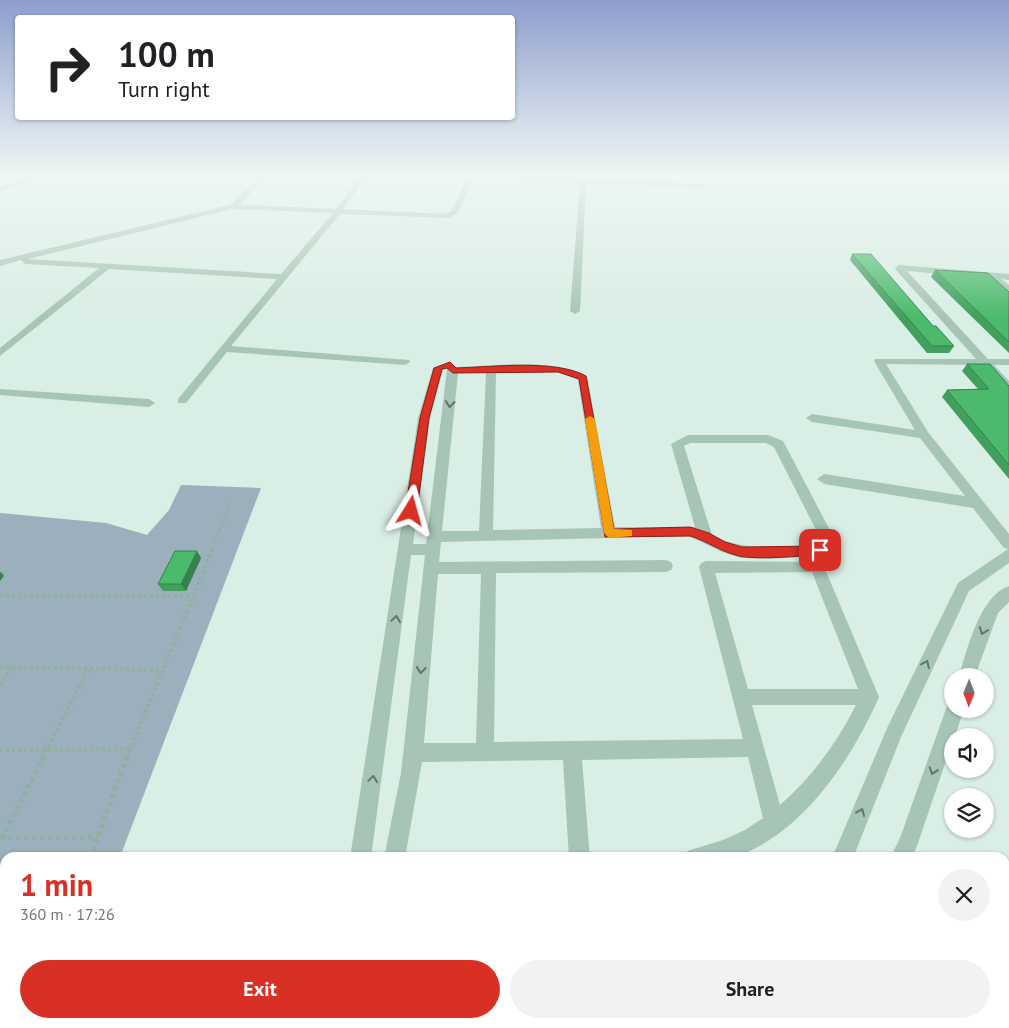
<!DOCTYPE html>
<meta charset="utf-8">
<style>
body{margin:0;font-family:"PT Sans",sans-serif;background:#f2f2f2;color:#202124;height:100vh;display:flex;flex-direction:column;font-size:19px;white-space:nowrap}
*{box-sizing:border-box;margin:0}
p{font-size:16px;color:#757577}
.icon{flex:none;width:28px;height:28px;fill:none;stroke:currentColor;stroke-width:2;stroke-linecap:round;stroke-linejoin:round}
.map{position:relative;flex:1;overflow:hidden}
.details{position:absolute;left:0px;top:852px;width:1010px;height:176px;display:flex;flex-direction:column;background:#fff;border-radius:15px 15px 0 0;box-shadow:0 1px 4px #0004}
.details>*{flex:none}
.guide{position:absolute;left:15px;top:15px;width:500px;height:105px;border-radius:5px;box-shadow:0 1px 4px #0004;background:#fff;color:#202124;overflow:hidden}
.needle{width:32px;rotate:181deg}
.tools{position:absolute;left:944px;top:668px;display:grid;gap:10px}
.tools a{display:grid;place-items:center;width:50px;height:50px;border-radius:50%;background:#fff;box-shadow:0 1px 4px #0004;font-size:25px}
.pin{position:absolute;display:grid;place-items:center;width:42px;height:42px;color:#fff;margin:-21px;border-radius:10px;box-shadow:0 2px 8px #0006}
.me{position:absolute;width:55px;margin:-28px;rotate:8deg;stroke-linejoin:round;filter:drop-shadow(0 0 4px #0008)}
.turn{display:flex;align-items:center;gap:18px;height:105px;padding:0 20px;font-size:22px}
.turn .icon{width:65px;height:65px;stroke-width:2.5}
.turn b{display:block;font-size:35px;line-height:42px}
.round{display:grid;place-items:center;flex:none;width:52px;height:52px;border-radius:26px;background:#f2f2f2}
.head{display:flex;align-items:center;justify-content:space-between;height:85px;padding:0 20px}
h1{font-size:30px;font-weight:600;line-height:38px;color:#d93025}
.cta{display:flex;gap:10px;margin-top:auto;padding:10px 20px}
.cta a{flex:1;height:58px;border-radius:30px;background:#d93025;color:#fff;font-size:20px;font-weight:600;line-height:58px;text-align:center}
.cta a+a{background:#f2f2f2;color:#202124}
.map>svg:first-child{display:block}
.green{fill:#9bafbc}
.lines{fill:none;stroke-linecap:round;stroke-linejoin:round}
.path-far2{stroke:#91b1a0;stroke-width:3;stroke-dasharray:2.5 2.5;stroke-linecap:butt}
.path-far1{stroke:#91b1a0;stroke-width:4;stroke-dasharray:3 3;stroke-linecap:butt}
.path{stroke:#91b1a0;stroke-width:5;stroke-dasharray:4 4;stroke-linecap:butt}
.minor{fill:#a7c5b6;fill-rule:evenodd}
.tertiary{fill:#a7c5b6;fill-rule:evenodd}
.wall{fill:#41a05d}
.shaded-wall{fill:#35824c}
.building{fill:#4cba6c;stroke:#35824c}
.oneway{stroke:#61746a}
.route{fill:#d93025;stroke:#8d1f18}
.slow{fill:#f59e0b}
</style>
<div class="map">
<svg width="1009" height="1028" viewBox="0 0 1009 1028">
<rect width="100%" height="100%" fill="#d9eee5"/>
<!-- green -->
<polygon class="green" points="181,485 261,488 120,857 5,858 5,958 0,958 0,513 106,523 147,535 169,510"/>
<g class="lines">
<!-- path-far2 -->
<polyline class="path-far2" points="212,549 230,502"/>
<!-- path-far1 -->
<g class="path-far1">
<polyline points="0,595 195,596"/>
<polyline points="0,667 163,670"/>
<polyline points="0,685 11,667"/>
<polyline points="0,750 130,749"/>
<polyline points="43,757 88,669"/>
<polyline points="127,757 213,548"/>
</g>
<!-- path -->
<g class="path">
<polyline points="0,837 98,837"/>
<polyline points="2,838 44,756"/>
<polyline points="90,858 127,756"/>
</g>
<!-- minor -->
<g class="minor">
<path d="M 264,173 L 270,173 L 239,205 L 336,209 L 363,173 L 369,173 L 343,209 L 444,214 L 451,212 L 467,178 L 391,175 L 388,173 L 476,173 L 476,175 L 702,184 L 705,186 L 702,188 L 586,183 L 580,311 L 575,314 L 570,311 L 580,183 L 474,178 L 458,213 L 448,218 L 340,214 L 231,346 L 409,360 L 410,362 L 405,365 L 227,352 L 186,403 L 178,403 L 178,399 L 277,279 L 109,269 L 0,356 L 0,348 L 99,268 L 25,264 L 21,260 L 0,266 L 0,260 L 230,205 ZM 233,209 L 333,213 L 281,274 L 28,259 Z"/>
<polygon points="899,265 1009,274 1009,280 1001,279 1009,285 1009,293 989,278 907,271 988,359 1009,359 1009,365 994,365 1009,381 1009,391 1005,390 982,365 886,364 928,432 1009,534 1009,563 969,591 901,737 853,858 832,858 888,726 958,583 1008,549 1004,548 973,508 824,484 817,479 824,474 965,496 920,438 812,422 806,418 812,414 915,430 874,361 875,359 976,359 896,270 895,268"/>
<path d="M 449,362 L 456,367 C 493,366 555,358 587,376 L 615,527 L 695,527 L 671,444 L 688,435 L 768,435 L 783,441 L 832,534 L 834,544 L 825,555 L 770,559 L 741,558 L 722,552 L 689,536 L 441,542 L 439,562 L 666,560 L 671,562 L 673,566 L 671,570 L 666,572 L 496,573 L 494,742 L 743,739 L 699,567 L 701,563 L 706,561 L 822,562 L 879,697 C 852,759 801,836 734,857 C 719,861 699,858 684,858 L 687,851 L 723,840 L 745,830 L 763,818 L 748,757 L 582,760 L 590,858 L 569,858 L 563,760 L 422,762 L 405,858 L 384,858 L 401,773 L 425,555 L 411,555 L 371,858 L 350,858 L 418,418 L 433,368 ZM 447,369 L 426,544 L 413,544 L 430,418 L 443,370 ZM 558,372 L 578,380 L 601,528 L 493,530 L 496,373 ZM 458,373 L 486,373 L 479,531 L 442,531 ZM 690,443 L 766,443 L 774,447 L 818,534 L 820,542 L 817,545 C 778,546 748,553 712,535 L 684,446 ZM 812,572 L 858,689 L 748,689 L 715,573 ZM 438,574 L 481,574 L 476,743 L 424,743 ZM 752,705 L 856,705 C 837,743 812,777 780,805 Z"/>
<polygon points="0,389 149,399 155,403 149,407 0,395"/>
<path d="M 1009,586 L 1009,602 L 998,613 L 975,676 L 959,676 C 967,650 980,595 1009,586 Z"/>
<polygon points="952,701 952,709 964,709 955,736 952,736 952,743 918,843 912,858 890,858 900,838 946,709 949,703"/>
<rect x="0" y="940" width="5" height="24"/>
<rect x="0" y="996" width="5" height="24"/>
<polygon points="256,1024 280,1024 281,1028 257,1028"/>
<polygon points="372,1024 397,1024 396,1028 371,1028"/>
</g>
<!-- tertiary -->
<g class="tertiary">
<polygon points="36,173 44,173 0,192 0,188"/>
<polygon points="926,173 1009,173 1009,177 929,175"/>
</g>
</g>
<!-- wall -->
<g class="wall">
<polygon points="852,254 933,326 954,346 949,353 927,353 850,260"/>
<polygon points="935,270 1009,292 1009,353 931,277"/>
<polygon points="967,364 1009,386 1009,479 942,397 947,390 978,389 962,371"/>
<polygon points="201,558 186,591 163,591 158,584"/>
</g>
<!-- shaded-wall -->
<g class="shaded-wall">
<polygon points="197,551 201,558 186,591 181,584"/>
<polygon points="1,572 4,576 0,581 0,573"/>
</g>
<!-- building -->
<g class="building">
<polygon points="852,254 871,254 933,326 936,326 954,346 932,346"/>
<polygon points="935,270 988,273 1009,292 1009,342"/>
<polygon points="967,364 990,364 1009,386 1009,465 947,390 989,389"/>
<polygon points="175,551 197,551 181,584 158,584"/>
</g>
<!-- one-way arrows -->
<defs><path id="oneway-chevron" d="M-2-3.5L2.5 0L-2 3.5" fill="none" stroke-width="1.6" stroke-linecap="round" stroke-linejoin="round" transform="scale(1.25)"/></defs>
<g class="oneway">
<use href="#oneway-chevron" transform="translate(450 404) rotate(96)"/>
<use href="#oneway-chevron" transform="translate(396 619) rotate(-82)"/>
<use href="#oneway-chevron" transform="translate(983 631) rotate(110)"/>
<use href="#oneway-chevron" transform="translate(926 664) rotate(-65)"/>
<use href="#oneway-chevron" transform="translate(421 670) rotate(95)"/>
<use href="#oneway-chevron" transform="translate(933 771) rotate(109)"/>
<use href="#oneway-chevron" transform="translate(373 779) rotate(-82)"/>
<use href="#oneway-chevron" transform="translate(861 812) rotate(-67)"/>
</g>
<!-- sky -->
<linearGradient id="sky" x2="0" y2="1"><stop stop-color="#8e9dcd"/><stop offset="0.55" stop-color="#eef7f3"/><stop offset="1" stop-color="#eef7f3" stop-opacity="0"/></linearGradient>
<rect width="1009" height="317" fill="url(#sky)"/>
<!-- route -->
<path class="route" d="M 450,362 L 456,368 C 492,367 555,359 586,376 L 614,529 L 690,527 L 709,533 L 725,542 L 742,547 L 820,546 L 826,550 L 820,555 C 800,556 758,560 739,556 C 721,552 707,541 690,536 L 605,537 L 579,379 L 558,372 L 453,373 L 447,368 L 442,369 L 429,418 L 417,511 L 415,514 L 407,514 L 405,511 L 420,418 L 434,368 Z"/>
<!-- slow -->
<polygon class="slow" points="590,416 595,419 614,529 632,530 632,536 609,538 604,533 585,419"/>
</svg>
<div class="tools">
<a><svg class="needle" viewBox="-14 -14 28 28"><path d="M0-13l5 13h-10z" fill="#e53935"/><path d="M0 13l5-13h-10z" fill="#757577"/></svg></a>
<a><svg class="icon" aria-label="sound" viewBox="0 0 24 24"><path d="M4 9h4l5-4v14l-5-4H4zM17 9q2 3 0 6"/></svg></a>
<a><svg class="icon" aria-label="layers" viewBox="0 0 24 24"><path d="M12 4l9 5-9 5-9-5zM3 14l9 5 9-5"/></svg></a>
</div>
<div class="pin" style="left:820px;top:550px;background:#d93025"><svg class="icon" aria-label="arrive" viewBox="0 0 24 24"><path d="M6 21V4h12l-3 4 3 4H6"/></svg></div>
<svg class="me" style="left:411px;top:511px" viewBox="-20 -20 40 40"><path d="M0-17L14 15 0 8-14 15z" fill="#d93025" stroke="#fff" stroke-width="4"/></svg>
<div class="guide">
<div class="turn"><svg class="icon" aria-label="right" viewBox="0 0 24 24"><path d="M7 20v-9h11M14 6l5 5-5 5"/></svg><div><b>100 m</b>Turn right</div></div>
</div>
<section class="details">
<div class="head"><div><h1>1 min</h1><p>360 m · 17:26</p></div><a class="round"><svg class="icon" aria-label="close" viewBox="0 0 24 24"><path d="M6 6l12 12M18 6L6 18"/></svg></a></div>
<div class="cta"><a>Exit</a><a>Share</a></div>
</section>
</div>
